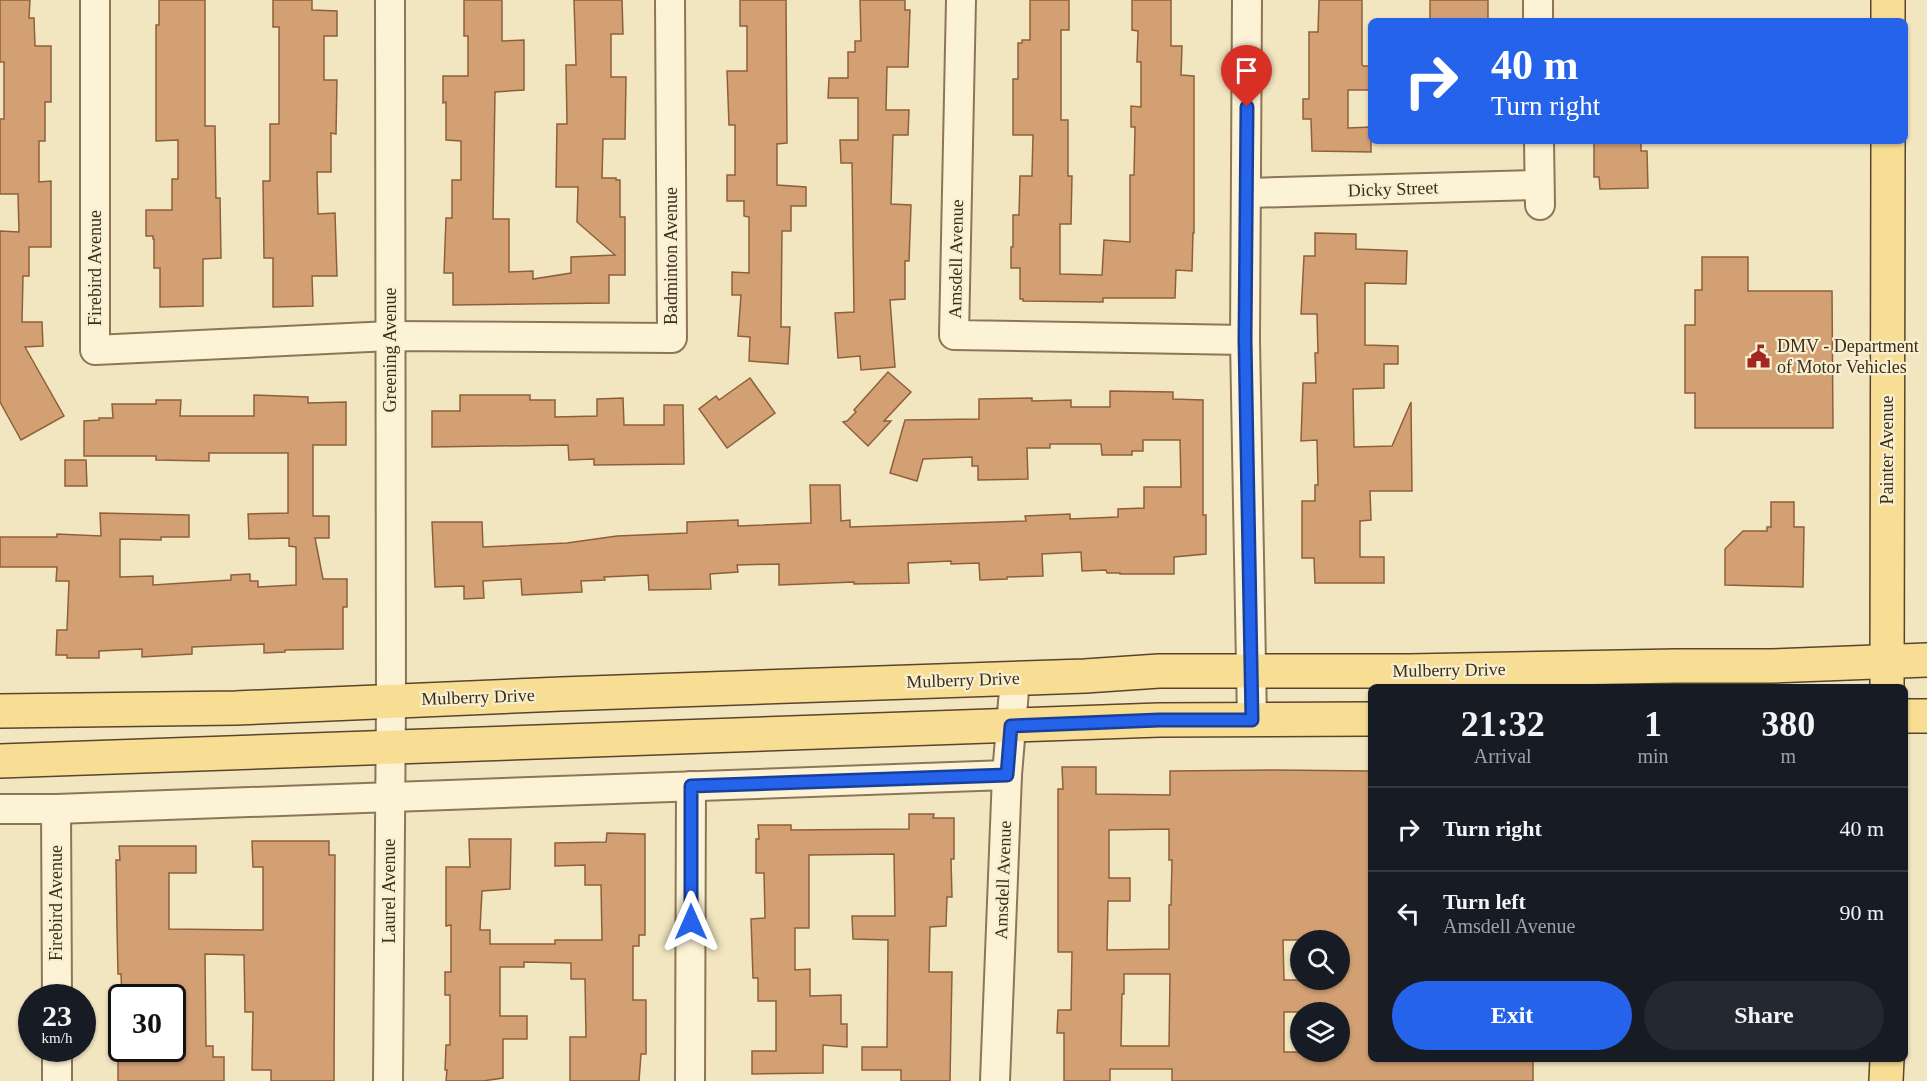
<!DOCTYPE html>
<style>
body{margin:0;font-family:Georgia,serif;background:#242831;color:#f1f3f6;height:100vh;display:flex;flex-direction:column;font-size:22px;white-space:nowrap}
*{box-sizing:border-box;margin:0}
p{font-size:20px;color:#9ea1a6}
.icon{flex:none;width:33px;height:33px;fill:none;stroke:currentColor;stroke-width:2;stroke-linecap:round;stroke-linejoin:round}
.map{position:relative;flex:1;overflow:hidden}
.side{position:absolute;left:1368px;top:684px;width:540px;height:378px;display:flex;flex-direction:column;background:#171b24;border-radius:9px;box-shadow:0 2px 4px #0004}
.side>*{flex:none}
.guide{position:absolute;left:1368px;top:18px;width:540px;height:126px;border-radius:9px;box-shadow:0 2px 4px #0004;background:#2563eb;color:#fff;overflow:hidden}
.tools{position:absolute;left:1290px;top:930px;display:grid;gap:12px}
.tools a{display:grid;place-items:center;width:60px;height:60px;border-radius:50%;background:#171b24;box-shadow:0 2px 4px #0004;font-size:30px}
.speed{position:absolute;left:18px;top:984px;display:flex;gap:12px;font-size:30px;font-weight:700;text-align:center}
.speed>*{display:grid;place-content:center;width:78px;height:78px;border-radius:50%;background:#171b24;box-shadow:0 2px 4px #0004;line-height:1}
.speed small{font-size:15px;font-weight:400}
.speed .limit{border:3px solid #111;border-radius:9px;background:#fff;color:#111}
.pin{position:absolute;display:grid;place-items:center;width:51px;height:51px;color:#fff;margin:-62px -26px;border-radius:50% 50% 50% 0;rotate:-45deg;box-shadow:0 0 6px #0007}
.pin .icon{rotate:45deg}
.me{position:absolute;width:66px;margin:-33px;rotate:0deg;stroke-linejoin:round;filter:drop-shadow(0 0 4px #0008)}
.turn{display:flex;align-items:center;gap:21px;height:126px;padding:0 24px;font-size:27px}
.turn .icon{width:78px;height:78px;stroke-width:2.5}
.turn b{display:block;font-size:42px;line-height:51px}
.eta{display:flex;justify-content:space-evenly;align-items:center;height:102px;text-align:center}
.eta b{font-size:36px;font-weight:600;line-height:42px}
.primary-button{display:flex;gap:12px;margin-top:auto;padding:12px 24px}
.primary-button a{flex:1;height:69px;border-radius:36px;background:#2563eb;color:#fff;font-size:24px;font-weight:600;line-height:69px;text-align:center}
.primary-button a+a{background:#242831;color:#f1f3f6}
ul{padding:0;list-style:none}
li{display:flex;align-items:center;gap:18px;height:84px;padding:0 24px;border-top:2px solid #363941}
li div{flex:1}
li b{display:block;font-size:22px}
li em{font-style:normal}
.map>svg:first-child{display:block}
.building{fill:#d3a073;stroke:#8e603a;stroke-width:1.5;fill-rule:evenodd}
.lines{fill:none;stroke-linecap:round;stroke-linejoin:round}
.minor-casing{stroke:#8d7657;stroke-width:32}
.major-casing{stroke:#5a442b;stroke-width:36}
.minor{stroke:#fcf2d5;stroke-width:28}
.major{stroke:#f8de95;stroke-width:33}
.route-casing{stroke:#184099;stroke-width:15}
.route{stroke:#2563eb;stroke-width:10}
.labels{text-anchor:middle;dominant-baseline:central;stroke-width:4.5;stroke-linejoin:round;paint-order:stroke}
.street-label{font-size:18px;fill:#3b2d1c;stroke:#f8efd1}
.poi-label{font-size:18px;fill:#3b2d1c;stroke:#f8efd1;text-anchor:start}
</style>
<div class="map">
<svg width="1927" height="1081" viewBox="0 0 1927 1081">
<rect width="100%" height="100%" fill="#f2e6c1"/>
<!-- building -->
<g class="building">
<polygon points="0,0 30,0 29,18 34,18 35,46 51,46 51,102 45,102 45,141 39,141 39,182 51,181 51,247 29,247 29,276 23,276 22,322 42,322 43,346 25,347 64,416 21,440 0,402 0,231 19,232 18,194 0,194 0,119 4,119 4,62 0,62"/>
<polygon points="159,0 205,0 205,126 215,126 216,198 220,198 221,258 203,259 203,306 160,307 160,268 154,268 154,239 153,239 153,236 146,236 146,210 172,210 172,179 178,179 178,140 156,141 156,25 159,25"/>
<polygon points="273,0 312,0 312,10 337,11 337,36 324,36 324,80 337,80 336,134 331,133 331,172 317,172 318,214 335,213 337,276 312,276 313,306 273,307 273,258 264,258 263,181 270,181 270,124 279,124 279,27 273,27"/>
<polygon points="464,0 502,0 502,41 524,40 524,90 495,92 493,219 509,219 509,272 533,271 533,279 571,273 571,257 615,255 577,222 578,187 556,187 557,124 567,124 566,65 576,65 574,0 622,0 623,34 611,34 611,77 626,77 625,139 603,139 602,178 616,178 616,180 620,180 620,217 625,217 625,275 609,275 609,303 453,305 453,273 444,273 446,218 452,218 452,180 461,180 461,141 446,140 446,102 443,103 443,76 468,76 468,36 464,36"/>
<polygon points="740,0 786,0 787,143 777,144 777,185 806,187 806,206 791,206 791,231 782,231 781,327 790,327 788,364 749,361 750,337 738,336 741,295 732,295 732,272 749,273 749,217 744,216 744,201 727,201 727,175 735,175 735,125 729,125 727,71 747,71 747,26 740,26"/>
<polygon points="860,0 905,0 905,10 910,10 908,67 887,67 886,110 909,110 908,135 893,135 891,204 911,205 909,261 905,261 905,299 890,300 895,367 861,370 860,356 838,358 835,313 854,312 852,163 841,163 840,140 858,140 858,98 828,98 829,78 848,78 848,52 855,52 855,41 861,41"/>
<polygon points="1030,0 1069,0 1069,30 1061,30 1061,120 1068,120 1068,176 1072,176 1071,224 1060,224 1060,274 1102,275 1104,240 1130,242 1130,175 1134,175 1135,127 1131,127 1131,106 1141,107 1141,62 1137,62 1138,31 1132,30 1132,0 1171,0 1171,46 1182,46 1181,75 1194,76 1194,233 1193,233 1192,271 1176,270 1175,298 1103,298 1103,302 1023,301 1023,299 1020,299 1020,268 1011,268 1011,247 1013,247 1013,215 1019,215 1020,176 1032,176 1033,135 1013,135 1013,79 1018,79 1018,43 1022,43 1022,40 1030,40"/>
<polygon points="1319,0 1362,0 1362,64 1363,66 1371,66 1371,90 1348,90 1348,128 1371,127 1371,152 1312,151 1311,119 1303,119 1303,99 1309,99 1309,32 1318,32"/>
<rect x="1430" y="0" width="58" height="21"/>
<polygon points="1594,141 1641,141 1641,151 1647,151 1648,188 1600,189 1599,177 1594,177"/>
<polygon points="1315,233 1356,234 1356,249 1407,251 1406,284 1365,283 1365,345 1398,346 1398,364 1384,364 1384,388 1353,389 1354,447 1392,446 1411,402 1412,491 1370,491 1371,520 1360,521 1360,557 1384,557 1384,583 1315,583 1314,558 1302,558 1302,501 1315,501 1315,485 1318,485 1317,440 1301,441 1303,383 1316,383 1315,353 1318,353 1317,314 1301,314 1304,256 1315,256"/>
<polygon points="1702,257 1748,257 1748,291 1832,291 1833,428 1695,428 1695,393 1685,393 1685,325 1695,325 1695,290 1702,290"/>
<polygon points="888,372 911,392 884,421 891,421 868,446 843,422 847,421 856,412 854,410"/>
<polygon points="750,378 775,413 727,448 699,409 716,396 719,400"/>
<polygon points="1110,391 1173,392 1173,399 1203,400 1203,515 1206,515 1206,554 1174,557 1174,574 1120,574 1120,573 1107,573 1106,570 1082,571 1081,552 1042,554 1043,576 1007,577 1007,579 980,580 979,563 951,564 951,561 908,563 909,583 854,584 854,582 779,585 779,564 737,565 738,572 710,574 711,589 649,590 648,575 604,577 605,580 581,581 582,592 522,595 521,579 483,581 484,598 464,599 464,586 435,587 432,522 482,522 483,547 567,543 617,536 687,533 687,522 738,520 738,526 811,523 810,485 840,485 841,521 850,520 850,527 1026,521 1025,516 1070,514 1070,519 1118,517 1118,509 1144,508 1144,487 1181,487 1180,440 1143,440 1143,451 1132,451 1132,455 1102,455 1101,444 1050,444 1050,448 1027,448 1028,479 978,480 978,466 972,466 972,457 923,459 917,481 890,473 905,420 979,419 979,399 1032,398 1032,401 1071,400 1071,407 1110,407"/>
<polygon points="254,395 308,397 308,403 346,402 346,445 313,445 313,516 329,516 329,538 315,538 323,579 347,579 347,607 343,607 343,649 285,650 285,652 264,653 264,644 192,647 192,654 142,657 142,649 99,651 99,658 67,658 67,655 56,655 57,630 67,630 69,581 56,581 57,567 0,567 0,537 57,537 57,534 101,536 100,513 189,515 189,537 161,537 161,540 120,539 120,577 153,576 153,585 231,580 231,575 250,574 250,581 258,581 258,587 296,585 296,547 289,546 289,538 249,539 248,514 288,513 288,453 209,453 209,461 156,460 156,456 84,456 84,421 99,420 99,418 113,418 112,404 156,404 156,400 181,400 180,416 254,416"/>
<polygon points="460,395 530,395 530,400 555,400 555,417 597,416 597,399 623,398 624,425 664,425 664,405 683,405 684,464 594,465 594,459 569,460 568,445 432,447 432,411 460,411"/>
<polygon points="65,460 86,460 87,486 65,486"/>
<polygon points="1771,502 1794,502 1794,527 1804,527 1803,587 1725,585 1725,549 1743,531 1767,531 1767,527 1771,527"/>
<path d="M 1062,767 L 1096,767 L 1096,794 L 1170,795 L 1170,771 L 1275,770 L 1371,771 L 1371,1059 L 1533,1059 L 1533,1081 L 1172,1081 L 1172,1069 L 1110,1069 L 1110,1081 L 1064,1081 L 1064,1033 L 1057,1033 L 1058,1010 L 1071,1010 L 1072,952 L 1058,952 L 1058,789 L 1063,789 ZM 1169,829 L 1169,860 L 1172,860 L 1171,905 L 1169,905 L 1169,949 L 1107,950 L 1108,901 L 1130,901 L 1130,878 L 1109,878 L 1109,830 ZM 1283,940 L 1340,940 L 1340,980 L 1284,980 ZM 1124,974 L 1170,974 L 1169,1046 L 1121,1046 L 1122,994 L 1124,994 ZM 1284,1012 L 1340,1012 L 1340,1052 L 1284,1052 Z"/>
<polygon points="909,814 934,814 933,818 954,818 954,859 951,859 952,897 947,897 946,926 930,927 929,972 952,972 950,1081 901,1081 901,1070 862,1070 862,1047 887,1047 888,940 853,939 852,916 895,916 894,854 809,855 809,928 795,928 795,970 810,969 810,996 841,995 841,1024 847,1024 847,1047 823,1045 823,1073 752,1074 752,1051 776,1051 776,1001 758,1001 758,978 753,978 751,919 765,918 764,873 756,873 756,839 759,839 758,825 791,825 791,830 909,829"/>
<polygon points="607,833 645,834 645,935 639,935 639,946 633,946 633,1000 646,1000 646,1054 641,1054 639,1081 570,1081 570,1037 586,1037 585,979 571,979 571,963 524,962 524,967 500,967 500,1016 527,1016 527,1039 503,1039 503,1078 483,1081 446,1081 447,1070 445,1070 446,1045 450,1045 450,995 445,995 445,972 451,972 451,925 446,926 446,867 470,867 469,839 511,839 510,889 482,891 480,930 490,930 490,944 555,944 555,940 602,940 601,885 585,885 585,865 555,866 555,843 606,842"/>
<polygon points="252,841 329,841 329,855 335,855 334,1081 271,1081 271,1070 252,1070 253,1012 245,1012 244,955 205,954 206,1046 213,1046 213,1057 224,1057 224,1081 118,1081 118,1048 172,1048 172,998 122,998 121,974 118,974 117,928 116,860 120,860 119,846 196,846 196,873 169,873 169,929 263,930 263,867 253,867"/>
</g>
<g class="lines">
<defs>
<g id="minor">
<polyline points="95,0 95,350 390,336 672,338 670,0"/>
<polyline points="961,0 954,335 1245,340"/>
<polyline points="1247,0 1245,340 1252,720"/>
<polyline points="1538,0 1538,21"/>
<polyline points="1539,141 1540,205"/>
<polyline points="1247,193 1539,185"/>
<polyline points="0,809 56,809 1007,775"/>
<polyline points="56,809 57,998"/>
<polyline points="57,1048 57,1081"/>
<polyline points="388,1081 391,701 390,0"/>
<polyline points="690,1081 691,786"/>
<polyline points="995,1081 1007,775 1015,678"/>
</g>
<g id="major">
<polyline points="1888,21 1888,0"/>
<polyline points="1887,687 1888,141"/>
<polyline points="0,711 236,708 561,694 1085,676 1159,671 1409,671 1676,666 1771,666 1927,660"/>
<polyline points="1905,716 1927,716"/>
<polyline points="0,761 1159,720 1371,719"/>
<polyline points="1886,1081 1887,1059"/>
</g>
</defs>
<!-- minor casing -->
<use href="#minor" class="minor-casing"/>
<!-- major casing -->
<use href="#major" class="major-casing"/>
<!-- minor -->
<use href="#minor" class="minor"/>
<!-- major -->
<use href="#major" class="major"/>
</g>
<g class="lines">
<defs>
<polyline id="route" points="691,922 691,786 1007,775 1011,726 1159,720 1252,720 1245,340 1247,107"/>
</defs>
<!-- route casing -->
<use href="#route" class="route-casing"/>
<!-- route -->
<use href="#route" class="route"/>
</g>
<!-- icons -->
<defs>
<symbol id="civic-bare" viewBox="-9 -9 18 18"><path d="M-.6-6.5H3V-4.5H.6V-3L4-1V1h2V6H-6V1h2V-1L-.6-3ZM-1.2 2.5V6h2.4V2.5Z" fill="#a22621" stroke="#f8efd1" stroke-width="2.5" paint-order="stroke"/></symbol>
</defs>
<g fill-rule="evenodd">
<use href="#civic-bare" x="1742" y="340" width="33" height="33"/>
</g>
<g class="labels">
<!-- street labels -->
<g class="street-label">
<text transform="translate(1393 189) rotate(-2)">Dicky Street</text>
<text transform="translate(671 256) rotate(-90)">Badminton Avenue</text>
<text transform="translate(956 259) rotate(-89)">Amsdell Avenue</text>
<text transform="translate(95 268) rotate(-90)">Firebird Avenue</text>
<text transform="translate(390 350) rotate(-90)">Greening Avenue</text>
<text transform="translate(1887 450) rotate(-90)">Painter Avenue</text>
<text transform="translate(1449 670) rotate(-1)">Mulberry Drive</text>
<text transform="translate(963 680) rotate(-2)">Mulberry Drive</text>
<text transform="translate(478 697) rotate(-2)">Mulberry Drive</text>
<text transform="translate(1003 880) rotate(-88)">Amsdell Avenue</text>
<text transform="translate(389 891) rotate(-90)">Laurel Avenue</text>
<text transform="translate(56 903) rotate(-90)">Firebird Avenue</text>
</g>
<!-- poi labels -->
<g class="poi-label">
<text x="1777" y="346">DMV - Department<tspan x="1777" dy="21">of Motor Vehicles</tspan></text>
</g>
</g>
</svg>
<div class="tools">
<a><svg class="icon" aria-label="search" viewBox="0 0 24 24"><circle cx="10" cy="10" r="6"/><path d="M15 15l6 6"/></svg></a>
<a><svg class="icon" aria-label="layers" viewBox="0 0 24 24"><path d="M12 4l9 5-9 5-9-5zM3 14l9 5 9-5"/></svg></a>
</div>
<div class="speed"><div>23<small>km/h</small></div><div class="limit">30</div></div>
<div class="pin" style="left:1247px;top:107px;background:#d93025"><svg class="icon" aria-label="arrive" viewBox="0 0 24 24"><path d="M6 21V4h12l-3 4 3 4H6"/></svg></div>
<svg class="me" style="left:691px;top:922px" viewBox="-20 -20 40 40"><path d="M0-17L14 15 0 8-14 15z" fill="#2563eb" stroke="#fff" stroke-width="4"/></svg>
<div class="guide">
<div class="turn"><svg class="icon" aria-label="right" viewBox="0 0 24 24"><path d="M7 20v-9h11M14 6l5 5-5 5"/></svg><div><b>40 m</b>Turn right</div></div>
</div>
<section class="side">
<div class="eta">
<div><b>21:32</b><p>Arrival</p></div>
<div><b>1</b><p>min</p></div>
<div><b>380</b><p>m</p></div>
</div>
<ul>
<li><svg class="icon" aria-label="right" viewBox="0 0 24 24"><path d="M7 20v-9h11M14 6l5 5-5 5"/></svg><div><b>Turn right</b></div><em>40 m</em></li>
<li><svg class="icon" aria-label="left" viewBox="0 0 24 24"><path d="M17 20v-9H6M10 6l-5 5 5 5"/></svg><div><b>Turn left</b><p>Amsdell Avenue</p></div><em>90 m</em></li>
</ul>
<div class="primary-button"><a>Exit</a><a>Share</a></div>
</section>
</div>
